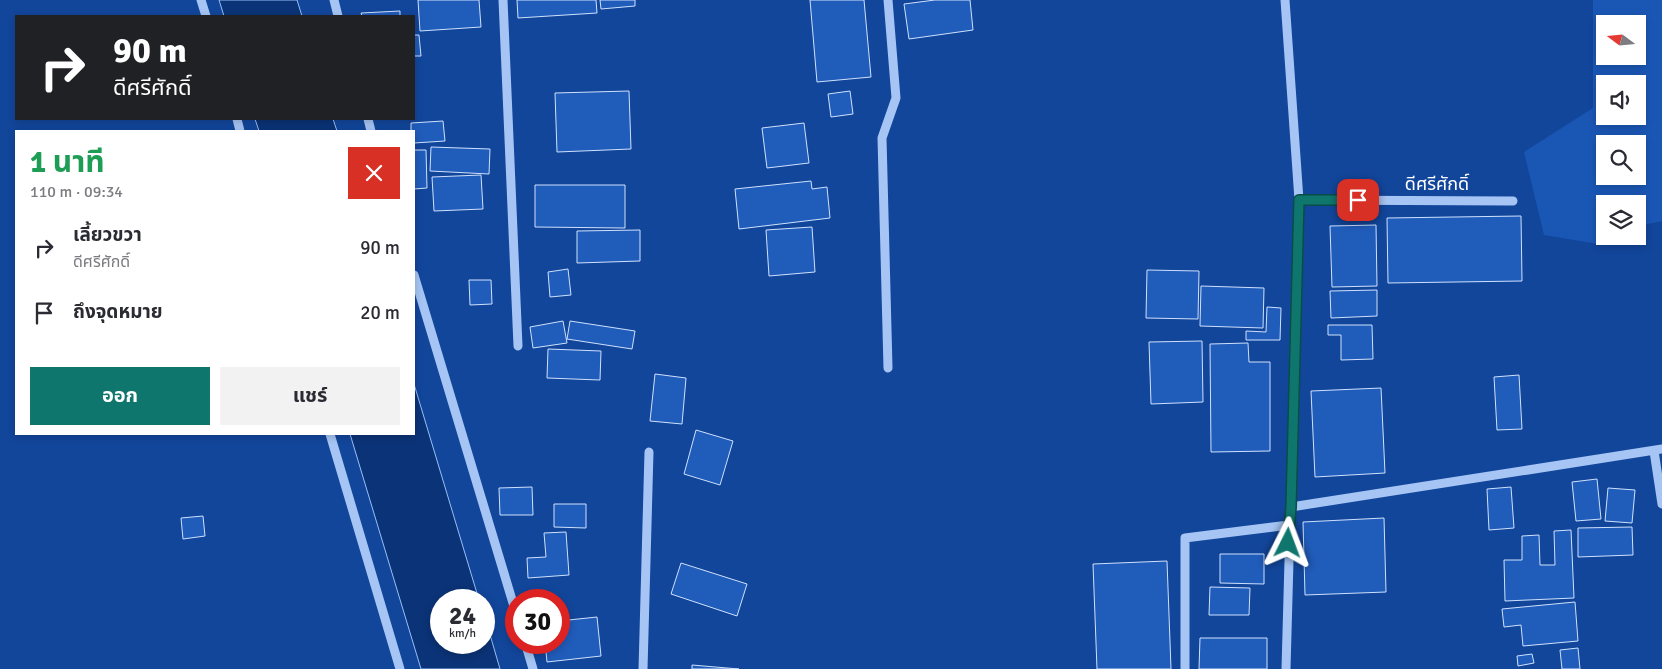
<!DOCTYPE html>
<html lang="th">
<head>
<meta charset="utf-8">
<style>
	:root { --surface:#fff; --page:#f2f2f3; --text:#2b2b33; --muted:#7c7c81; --accent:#0f766e }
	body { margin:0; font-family:Signika,"Noto Sans Thai",sans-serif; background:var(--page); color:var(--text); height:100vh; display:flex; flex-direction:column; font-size:19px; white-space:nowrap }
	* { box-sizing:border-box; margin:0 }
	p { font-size:16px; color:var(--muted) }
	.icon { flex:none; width:28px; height:28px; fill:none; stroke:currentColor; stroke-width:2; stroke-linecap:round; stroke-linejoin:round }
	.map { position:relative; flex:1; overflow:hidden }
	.drawer { position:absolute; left:15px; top:130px; width:400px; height:305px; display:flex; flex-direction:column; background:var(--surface); border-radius:0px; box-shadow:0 2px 8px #0003 }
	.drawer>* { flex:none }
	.banner { position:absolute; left:15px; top:15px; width:400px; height:105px; border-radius:0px; box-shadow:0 2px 8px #0003; background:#202124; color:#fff; overflow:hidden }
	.needle { width:32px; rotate:286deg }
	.tools { position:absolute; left:1596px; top:15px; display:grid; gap:10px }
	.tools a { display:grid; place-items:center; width:50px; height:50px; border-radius:0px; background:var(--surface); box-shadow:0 2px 8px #0003; font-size:25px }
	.speed { position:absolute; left:430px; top:589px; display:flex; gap:10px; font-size:25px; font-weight:700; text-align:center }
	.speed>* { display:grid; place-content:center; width:65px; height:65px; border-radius:50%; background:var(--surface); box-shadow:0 2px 8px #0003; line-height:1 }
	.speed small { font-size:12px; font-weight:400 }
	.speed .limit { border:8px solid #d22; background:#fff; color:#111 }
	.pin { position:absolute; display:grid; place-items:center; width:42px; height:42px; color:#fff; margin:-21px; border-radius:10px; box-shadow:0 2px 8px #0006 }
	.me { position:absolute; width:55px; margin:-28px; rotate:3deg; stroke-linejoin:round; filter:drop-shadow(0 0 4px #0008) }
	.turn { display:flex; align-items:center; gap:18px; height:105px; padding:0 15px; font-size:22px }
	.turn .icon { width:65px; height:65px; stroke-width:2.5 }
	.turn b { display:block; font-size:35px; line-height:42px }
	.round { display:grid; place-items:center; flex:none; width:52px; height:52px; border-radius:0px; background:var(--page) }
	.overview { display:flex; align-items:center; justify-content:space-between; height:85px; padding:0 15px }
	h1 { font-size:30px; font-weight:700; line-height:38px; color:#1e9e55 }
	.cta { display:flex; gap:10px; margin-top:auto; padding:10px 15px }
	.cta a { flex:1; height:58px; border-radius:0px; background:var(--accent); color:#fff; font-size:20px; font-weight:700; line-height:58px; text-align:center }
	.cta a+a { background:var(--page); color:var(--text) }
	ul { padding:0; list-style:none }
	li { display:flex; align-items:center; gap:15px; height:65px; padding:0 15px }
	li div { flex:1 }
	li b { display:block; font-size:19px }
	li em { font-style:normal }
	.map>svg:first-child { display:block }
	.green { fill:#1a57b5; fill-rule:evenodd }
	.water { fill:#0b3377; stroke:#98bff7 }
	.building { fill:#205cba; stroke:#cfe1fd }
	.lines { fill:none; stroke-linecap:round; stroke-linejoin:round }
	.minor { stroke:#a6c5f4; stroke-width:9 }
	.route-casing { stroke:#0a4d48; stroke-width:12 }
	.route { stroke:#0f766e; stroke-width:9 }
	.labels { text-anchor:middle; stroke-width:5; stroke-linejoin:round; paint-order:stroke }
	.street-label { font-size:18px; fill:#fff; stroke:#12469b }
</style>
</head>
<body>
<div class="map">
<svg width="1662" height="669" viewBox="0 0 1662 669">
	<rect width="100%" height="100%" fill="#12469b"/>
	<path class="green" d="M1593,0h69v221l-15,3 -9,4v-24h-33v32h17l-18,9 -60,-10 -20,-83 69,-44zM1605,24h33v32h-33zM1605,84h33v32h-33zM1605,144h33v32h-33z"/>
	<g class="water">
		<polygon points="219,0 297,0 302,16 224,16"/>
		<polygon points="255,119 333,119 337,131 259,131"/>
		<polygon points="414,384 479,600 441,600 441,642 484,642 484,614 500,669 421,669 350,434 414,434"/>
	</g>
	<g class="building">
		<polygon points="418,0 479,0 481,27 420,31"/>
		<polygon points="517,0 596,0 597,13 518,18"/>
		<polygon points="600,0 635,0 635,6 601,9"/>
		<polygon points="810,0 864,0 871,77 817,82"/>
		<polygon points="935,0 970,0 973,30 909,39 904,4"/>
		<polygon points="400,11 400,16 362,16 361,13"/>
		<polygon points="414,35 419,35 421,56 414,56"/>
		<polygon points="629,91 631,149 557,152 555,93"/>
		<polygon points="850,91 853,114 831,117 828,94"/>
		<polygon points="443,121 445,141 414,143 414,131 411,131 411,123"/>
		<polygon points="804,123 809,163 767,168 762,128"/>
		<polygon points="431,147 490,149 489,174 430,171"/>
		<polygon points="414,150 426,150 427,188 414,189"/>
		<polygon points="481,175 483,209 434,211 432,177"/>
		<polygon points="811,181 812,189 827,187 830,218 739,229 735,189"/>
		<polygon points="535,185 625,185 625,228 535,227"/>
		<polygon points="1521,216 1522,281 1388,283 1387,218"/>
		<polygon points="1376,225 1377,286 1332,287 1330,226"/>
		<polygon points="812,227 815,272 769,276 766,230"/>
		<polygon points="640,230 640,261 577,263 577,231"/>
		<polygon points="568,269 571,295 550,297 548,272"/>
		<polygon points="1147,270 1199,271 1198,319 1146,318"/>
		<polygon points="469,280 491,280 492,304 470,305"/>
		<polygon points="1201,286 1264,288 1263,328 1200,326"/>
		<polygon points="1377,290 1377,316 1331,318 1330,291"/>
		<polygon points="1267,307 1281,308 1280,340 1246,340 1246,331 1266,332"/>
		<polygon points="563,321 567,343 533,348 530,327"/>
		<polygon points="570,321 635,331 632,349 567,339"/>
		<polygon points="1328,325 1372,325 1373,359 1341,360 1341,335 1328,335"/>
		<polygon points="1202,341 1203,402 1151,404 1149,342"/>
		<polygon points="1248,343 1249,362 1270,362 1270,451 1211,452 1210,344"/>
		<polygon points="548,349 601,351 600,380 547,378"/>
		<polygon points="655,374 686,378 682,424 650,421"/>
		<polygon points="1519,375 1522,429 1497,430 1494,377"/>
		<polygon points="1381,388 1385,473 1315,477 1311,391"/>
		<polygon points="696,430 733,441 720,485 684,474"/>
		<polygon points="1597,479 1601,519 1576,521 1572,482"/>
		<polygon points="532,487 533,515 500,515 499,488"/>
		<polygon points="1511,487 1514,528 1489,530 1487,489"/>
		<polygon points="1608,488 1635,490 1632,523 1605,521"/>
		<polygon points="554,504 586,504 586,528 554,527"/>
		<polygon points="203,516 205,536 183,539 181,518"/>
		<polygon points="1384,518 1386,592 1305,595 1303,522"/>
		<polygon points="1632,527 1633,555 1578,557 1578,528"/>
		<polygon points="1571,530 1574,598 1505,601 1504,560 1522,560 1522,536 1539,535 1540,565 1555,565 1554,531"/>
		<polygon points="566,532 569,575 528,578 527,558 546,557 544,533"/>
		<polygon points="1220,554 1264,554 1264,584 1220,583"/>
		<polygon points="1167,561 1171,669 1097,669 1093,564"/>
		<polygon points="681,563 747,584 737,616 671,594"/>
		<polygon points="1210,587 1250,588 1249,615 1209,615"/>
		<polygon points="1575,602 1578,641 1523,646 1521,625 1504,627 1502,609"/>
		<polygon points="597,617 601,656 547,662 545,642 559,642 559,621"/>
		<polygon points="1200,638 1267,638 1267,669 1199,669"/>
		<polygon points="1578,648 1580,669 1562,669 1560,650"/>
		<polygon points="1532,654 1534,663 1518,666 1517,656"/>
		<polygon points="692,665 739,669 692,669"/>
	</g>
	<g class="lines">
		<g class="minor">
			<polyline points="201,0 206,16"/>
			<polyline points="334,0 338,16"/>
			<polyline points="503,0 518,346"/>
			<polyline points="888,0 896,98 882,138 888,368"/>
			<polyline points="1285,0 1299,200 1286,669"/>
			<polyline points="237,119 240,131"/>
			<polyline points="368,119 371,131"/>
			<polyline points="1299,200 1513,201"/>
			<polyline points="414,275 516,613"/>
			<polyline points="330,434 400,669"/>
			<polyline points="1654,451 1662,504"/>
			<polyline points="1291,507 1662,449"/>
			<polyline points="525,642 533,669"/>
			<polyline points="643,669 649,452"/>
			<polyline points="1185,669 1185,538 1289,525"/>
		</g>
	</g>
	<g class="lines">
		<g class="route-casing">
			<polyline id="route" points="1288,543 1291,507 1299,200 1358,200"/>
		</g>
		<use href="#route" class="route"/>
	</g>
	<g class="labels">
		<g class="street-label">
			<text x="1437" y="190">ดีศรีศักดิ์</text>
		</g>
	</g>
</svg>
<div class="tools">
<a><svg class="needle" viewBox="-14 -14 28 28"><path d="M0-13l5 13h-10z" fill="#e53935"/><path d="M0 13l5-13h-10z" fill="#7c7c81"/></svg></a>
<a><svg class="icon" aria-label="sound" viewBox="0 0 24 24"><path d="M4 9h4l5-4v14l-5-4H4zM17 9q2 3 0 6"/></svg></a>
<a><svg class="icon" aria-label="search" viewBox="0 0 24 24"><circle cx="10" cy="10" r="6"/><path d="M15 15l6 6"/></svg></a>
<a><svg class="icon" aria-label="layers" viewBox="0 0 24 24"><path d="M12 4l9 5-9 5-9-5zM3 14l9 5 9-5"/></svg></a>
</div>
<div class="speed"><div>24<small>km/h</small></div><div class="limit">30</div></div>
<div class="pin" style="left:1358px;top:200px;background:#d93025"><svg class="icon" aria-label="arrive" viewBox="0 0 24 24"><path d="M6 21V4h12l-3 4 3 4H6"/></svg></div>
<svg class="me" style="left:1288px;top:543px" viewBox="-20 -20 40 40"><path d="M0-17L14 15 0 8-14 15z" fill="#0f766e" stroke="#fff" stroke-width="4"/></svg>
<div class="banner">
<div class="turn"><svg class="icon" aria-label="right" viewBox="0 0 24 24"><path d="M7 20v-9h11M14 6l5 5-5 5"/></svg><div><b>90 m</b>ดีศรีศักดิ์</div></div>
</div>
<section class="drawer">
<div class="overview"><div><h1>1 นาที</h1><p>110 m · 09:34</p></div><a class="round" style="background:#d93025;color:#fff"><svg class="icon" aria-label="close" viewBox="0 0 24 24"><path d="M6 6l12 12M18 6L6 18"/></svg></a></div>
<ul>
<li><svg class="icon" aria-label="right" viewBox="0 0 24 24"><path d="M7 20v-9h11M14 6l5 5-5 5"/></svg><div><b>เลี้ยวขวา</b><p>ดีศรีศักดิ์</p></div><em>90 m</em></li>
<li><svg class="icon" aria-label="arrive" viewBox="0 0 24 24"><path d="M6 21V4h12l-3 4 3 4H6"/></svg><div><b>ถึงจุดหมาย</b></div><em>20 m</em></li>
</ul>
<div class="cta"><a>ออก</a><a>แชร์</a></div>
</section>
</div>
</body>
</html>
